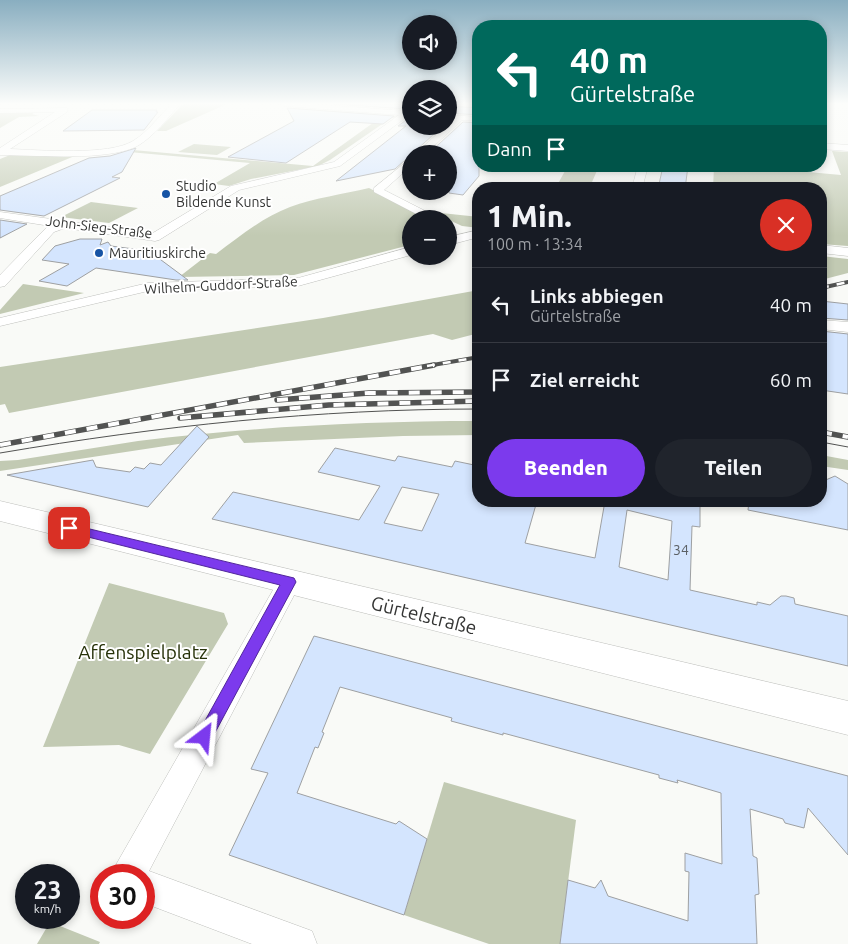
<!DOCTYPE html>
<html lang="de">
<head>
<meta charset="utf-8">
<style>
	:root { --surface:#171b24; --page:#20242c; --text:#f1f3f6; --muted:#9ea1a6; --line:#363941; --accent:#7c3aed }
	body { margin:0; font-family:Ubuntu,sans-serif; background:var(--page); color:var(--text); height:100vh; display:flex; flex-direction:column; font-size:19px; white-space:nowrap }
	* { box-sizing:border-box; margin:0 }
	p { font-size:16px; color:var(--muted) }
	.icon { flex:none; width:28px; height:28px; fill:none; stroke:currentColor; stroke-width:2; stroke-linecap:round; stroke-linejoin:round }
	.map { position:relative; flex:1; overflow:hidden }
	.drawer { position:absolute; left:472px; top:182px; width:355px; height:325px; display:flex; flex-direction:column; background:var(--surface); border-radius:20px; box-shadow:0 2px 8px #0003 }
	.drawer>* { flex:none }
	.guide { position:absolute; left:472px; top:20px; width:355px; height:152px; border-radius:20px; box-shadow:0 2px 8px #0003; background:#00695c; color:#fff; overflow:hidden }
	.controls { position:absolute; left:402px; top:15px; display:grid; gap:10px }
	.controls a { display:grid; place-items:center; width:55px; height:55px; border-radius:50%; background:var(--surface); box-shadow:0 2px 8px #0003; font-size:25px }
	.speed { position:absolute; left:15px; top:864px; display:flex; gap:10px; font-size:25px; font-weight:700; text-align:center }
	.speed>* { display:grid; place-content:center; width:65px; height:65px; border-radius:50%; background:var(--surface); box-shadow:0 2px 8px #0003; line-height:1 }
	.speed small { font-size:12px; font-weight:400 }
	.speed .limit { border:8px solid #d22; background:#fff; color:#111 }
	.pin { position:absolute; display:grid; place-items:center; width:42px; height:42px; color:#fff; margin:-21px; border-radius:10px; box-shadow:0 2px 8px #0006 }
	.me { position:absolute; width:55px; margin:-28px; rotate:29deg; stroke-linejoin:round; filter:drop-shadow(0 0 4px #0008) }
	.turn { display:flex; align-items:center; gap:18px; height:105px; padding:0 15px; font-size:22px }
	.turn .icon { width:65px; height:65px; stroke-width:2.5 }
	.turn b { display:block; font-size:35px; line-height:42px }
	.then { display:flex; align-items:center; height:48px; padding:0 15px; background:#0003; gap:10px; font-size:19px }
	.round { display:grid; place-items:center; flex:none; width:52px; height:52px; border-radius:26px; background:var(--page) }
	.head { display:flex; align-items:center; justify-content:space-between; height:85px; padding:0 15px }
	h1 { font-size:30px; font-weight:800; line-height:38px }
	.primary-button { display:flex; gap:10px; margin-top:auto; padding:10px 15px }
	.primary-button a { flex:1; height:58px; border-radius:30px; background:var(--accent); color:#fff; font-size:20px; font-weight:800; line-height:58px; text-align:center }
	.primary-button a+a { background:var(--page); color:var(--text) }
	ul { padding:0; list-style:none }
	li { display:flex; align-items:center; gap:15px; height:75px; padding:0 15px; border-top:1px solid var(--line) }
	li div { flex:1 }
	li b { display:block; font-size:19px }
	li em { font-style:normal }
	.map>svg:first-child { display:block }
	.green { fill:#c2cab3 }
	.building { fill:#d4e5fe; stroke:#9ea0a2; fill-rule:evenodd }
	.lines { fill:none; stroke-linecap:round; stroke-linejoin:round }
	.street-casing { stroke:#bfc0bd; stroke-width:1 }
	.secondary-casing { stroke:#bfc0bd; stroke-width:1 }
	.street { fill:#fff; fill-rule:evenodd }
	.secondary { fill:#fff; fill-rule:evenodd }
	.tram { stroke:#525352; stroke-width:1 }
	.rail-far1-casing { stroke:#525352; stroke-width:4 }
	.rail-casing { stroke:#525352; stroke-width:5.5 }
	.rail-far1 { stroke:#fff; stroke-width:2.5; stroke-dasharray:8; stroke-linecap:butt }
	.rail { stroke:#fff; stroke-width:4; stroke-dasharray:11; stroke-linecap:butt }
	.route { fill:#7c3aed; stroke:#51269a }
	.poi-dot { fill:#1754a5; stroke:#fff; stroke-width:2 }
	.labels { text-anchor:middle; stroke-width:4; stroke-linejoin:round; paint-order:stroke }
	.far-poi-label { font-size:14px; fill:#343534; stroke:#fff; text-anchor:start }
	.far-street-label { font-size:14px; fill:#343534; stroke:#fff }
	.number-label { font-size:14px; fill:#5c6166 }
	.near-street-label { font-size:19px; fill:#343534; stroke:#fff }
	.near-park-label { font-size:19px; fill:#263108; stroke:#fff }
</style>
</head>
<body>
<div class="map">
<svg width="848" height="944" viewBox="0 0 848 944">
	<rect width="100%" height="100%" fill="#f9faf7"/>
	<g class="green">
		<polygon points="183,104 227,104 166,131 157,131"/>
		<polygon points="0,112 35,112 32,114 39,116 19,117 0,128"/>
		<polygon points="384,115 399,117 391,118 330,160 318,166 251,179 229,186 214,184 250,163 129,152 133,150 313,166"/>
		<polygon points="194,144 231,147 217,155 178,152"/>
		<polygon points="832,151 848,152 848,246 821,244 821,189 713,189 714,166 743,166 841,175"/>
		<polygon points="10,155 77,155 0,187 0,159"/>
		<polygon points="561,166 599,166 589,189 555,189 565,171 559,170"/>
		<path d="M369,188l61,31h-19v27h-5l-112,29 -115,2 31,-24 6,1c23,-17 47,-37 74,-47 25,-9 53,-13 79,-19z"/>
		<polygon points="91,202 138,208 109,223 61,217"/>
		<polygon points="432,212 479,217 479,228 462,226"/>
		<polygon points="821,256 848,259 848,273 821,280"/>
		<polygon points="23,284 84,293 0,314 0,310"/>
		<polygon points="479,290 479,333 452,340 433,334 9,413 5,404 0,405 0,367 323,318"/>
		<path d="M479,421v14l-76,1 -159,7 -6,-8 -238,36v-10l18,-1c40,-6 80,-13 120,-19 113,-14 227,-20 341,-20z"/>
		<polygon points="821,455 848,460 848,470 821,466"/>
		<polygon points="109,583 224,613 228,624 150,754 119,745 43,747"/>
		<polygon points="444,782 576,820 560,944 489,944 404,915"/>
		<polygon points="50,922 100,942 99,944 37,944"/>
	</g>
	<g class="building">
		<polygon points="335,104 411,104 411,110 407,109"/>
		<polygon points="449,106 479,108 479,115 449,113"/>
		<polygon points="287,108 394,116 383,124 350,122 286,163 228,157 294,121"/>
		<polygon points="92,110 157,110 156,112 158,112 144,130 63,131"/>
		<polygon points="409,118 411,118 411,126 443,126 395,169 336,181 406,126 398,126"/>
		<polygon points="463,122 479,123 479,176 463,195 449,193 449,154 428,154"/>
		<polygon points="136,148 122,172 112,177 120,178 44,216 0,210 0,196 89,158 110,156"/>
		<polygon points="663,166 688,166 685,189 658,189"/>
		<polygon points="0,220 27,224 0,238"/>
		<polygon points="80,239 102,239 100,245 108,242 111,246 149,251 188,280 176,280 96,268 67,286 39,281 69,264 42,260 55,246"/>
		<polygon points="821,301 848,304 848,320 821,318"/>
		<polygon points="821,331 848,334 848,394 821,390"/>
		<polygon points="197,426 209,437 148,507 7,475 93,460 96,467 130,472 135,467 144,469 150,463 161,465"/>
		<path d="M335,448l60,13 3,-5 54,11 3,-6 24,5v35h58l-12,42 70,15 10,-57h95v26l-8,-1 -2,64 67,15v-3l13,3 11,-9h5l8,2 1,6 53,12v50l-636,-147 21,-27 126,28 21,-34 -62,-14zM402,487l37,7 -17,37 -38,-8zM627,510l45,11 -4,59 -49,-13z"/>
		<polygon points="835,476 848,484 848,530 748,510 749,501 821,501 821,482"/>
		<polygon points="314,636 848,776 848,855 808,808 804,828 785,823 783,819 750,809 753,856 757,858 759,894 755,895 757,944 560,944 568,880 595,888 601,880 608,896 688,921 689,872 685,871 685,853 722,864 721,793 677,780 678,783 659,778 659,775 503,733 503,735 451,721 452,718 340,687 322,732 324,733 318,748 315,747 297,793 396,824 399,821 427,839 404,915 229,855 268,773 251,769"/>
	</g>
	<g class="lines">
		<g class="street-casing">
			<g id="street">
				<path d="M172,104h8c-12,14 -26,32 -41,41 -29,17 -105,10 -139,10v-7l55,-36 -55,1v-4l67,-1v4l-57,37c30,1 98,7 123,-8 15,-9 26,-25 39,-37z"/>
				<polygon points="280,104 311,104 407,111 411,112 411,116 408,116 340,166 239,190 159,240 155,241 65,228 54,232 5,286 0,287 0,275 46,228 50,226 0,218 0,212 153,233 231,186 334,162 399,115 284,106"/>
				<polygon points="449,115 479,117 479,121 462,120 425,154 415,154 446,126 449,126 449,124 453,120 449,119"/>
				<polygon points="821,143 848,145 848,151 821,149"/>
				<polygon points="411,158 411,166 384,190 441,219 426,219 374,192 374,188"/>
				<polygon points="638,166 648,166 643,185 639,189 627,189 633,184"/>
				<polygon points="479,230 479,237 449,245 449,237"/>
				<polygon points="821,245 848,248 848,256 821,253"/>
				<polygon points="411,247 411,255 298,286 148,291 0,326 0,318 148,283 298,278"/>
				<polygon points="821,320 848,322 848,332 821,329"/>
				<polygon points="289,573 297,576 301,582 149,871 312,931 317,944 252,944 144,903 144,875 112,875 117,863 281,576"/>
			</g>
		</g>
		<g class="secondary-casing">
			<polygon id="secondary" points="0,501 848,701 848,735 0,521"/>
		</g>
		<use href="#street" class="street"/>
		<use href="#secondary" class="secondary"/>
		<g class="tram">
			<polyline points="821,442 848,447"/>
			<path d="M0,453c159,-27 318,-44 479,-44"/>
		</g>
		<g class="rail-far1-casing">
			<g id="rail-far1">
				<polyline points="821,288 848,282"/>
				<polyline points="427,366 479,357"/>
			</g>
		</g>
		<g class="rail-casing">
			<g id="rail">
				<polyline points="277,400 369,393 479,392"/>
				<polyline points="180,418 329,405 479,401"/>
				<polyline points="821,432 848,437"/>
				<polyline points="0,445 434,365"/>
			</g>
		</g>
		<use href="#rail-far1" class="rail-far1"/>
		<use href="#rail" class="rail"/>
	</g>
	<linearGradient id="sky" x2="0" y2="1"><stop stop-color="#89aec0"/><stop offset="0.44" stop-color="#fcfdfb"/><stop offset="1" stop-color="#fcfdfb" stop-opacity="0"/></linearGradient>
	<rect width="848" height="236" fill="url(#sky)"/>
	<polygon class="route" points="69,524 294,578 296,582 210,742 204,745 198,742 196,737 280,585 64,531 63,528"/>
	<g class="poi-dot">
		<circle cx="166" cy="194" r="5"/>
		<circle cx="99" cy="253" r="5"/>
	</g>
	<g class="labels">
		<g class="far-poi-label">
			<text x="176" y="191">Studio<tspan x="176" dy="16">Bildende Kunst</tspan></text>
			<text x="109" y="258">Mauritiuskirche</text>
		</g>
		<g class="far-street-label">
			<text transform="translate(99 227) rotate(7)" y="5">John-Sieg-Straße</text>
			<text transform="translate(221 285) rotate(-3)" y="5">Wilhelm-Guddorf-Straße</text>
		</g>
		<g class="number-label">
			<text x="681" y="555">34</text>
		</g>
		<g class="near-street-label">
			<text transform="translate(424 615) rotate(14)" y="7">Gürtelstraße</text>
		</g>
		<g class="near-park-label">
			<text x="143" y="659">Affenspielplatz</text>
		</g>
	</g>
</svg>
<div class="controls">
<a><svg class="icon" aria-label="sound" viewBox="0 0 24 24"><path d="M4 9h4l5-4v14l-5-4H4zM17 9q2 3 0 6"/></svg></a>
<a><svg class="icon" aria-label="layers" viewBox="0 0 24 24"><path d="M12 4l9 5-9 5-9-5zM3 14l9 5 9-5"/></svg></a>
<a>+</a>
<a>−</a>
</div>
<div class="speed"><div>23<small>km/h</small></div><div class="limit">30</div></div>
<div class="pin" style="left:69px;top:528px;background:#d93025"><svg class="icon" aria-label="arrive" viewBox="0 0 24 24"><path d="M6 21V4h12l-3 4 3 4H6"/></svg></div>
<svg class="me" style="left:204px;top:737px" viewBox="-20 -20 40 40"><path d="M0-17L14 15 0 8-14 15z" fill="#7c3aed" stroke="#fff" stroke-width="4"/></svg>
<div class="guide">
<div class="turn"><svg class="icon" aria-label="left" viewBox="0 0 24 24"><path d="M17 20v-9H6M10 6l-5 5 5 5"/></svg><div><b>40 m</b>Gürtelstraße</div></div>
<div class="then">Dann<svg class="icon" aria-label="arrive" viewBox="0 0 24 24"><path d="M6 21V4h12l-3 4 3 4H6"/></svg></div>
</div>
<section class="drawer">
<div class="head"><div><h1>1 Min.</h1><p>100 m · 13:34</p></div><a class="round" style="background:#d93025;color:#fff"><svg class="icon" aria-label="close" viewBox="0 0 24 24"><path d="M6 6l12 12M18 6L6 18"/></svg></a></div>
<ul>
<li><svg class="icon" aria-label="left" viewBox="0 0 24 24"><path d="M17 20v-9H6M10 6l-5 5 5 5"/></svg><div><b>Links abbiegen</b><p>Gürtelstraße</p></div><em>40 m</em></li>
<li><svg class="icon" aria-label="arrive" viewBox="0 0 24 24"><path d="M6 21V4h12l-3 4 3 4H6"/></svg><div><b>Ziel erreicht</b></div><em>60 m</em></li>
</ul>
<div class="primary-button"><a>Beenden</a><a>Teilen</a></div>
</section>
</div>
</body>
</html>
